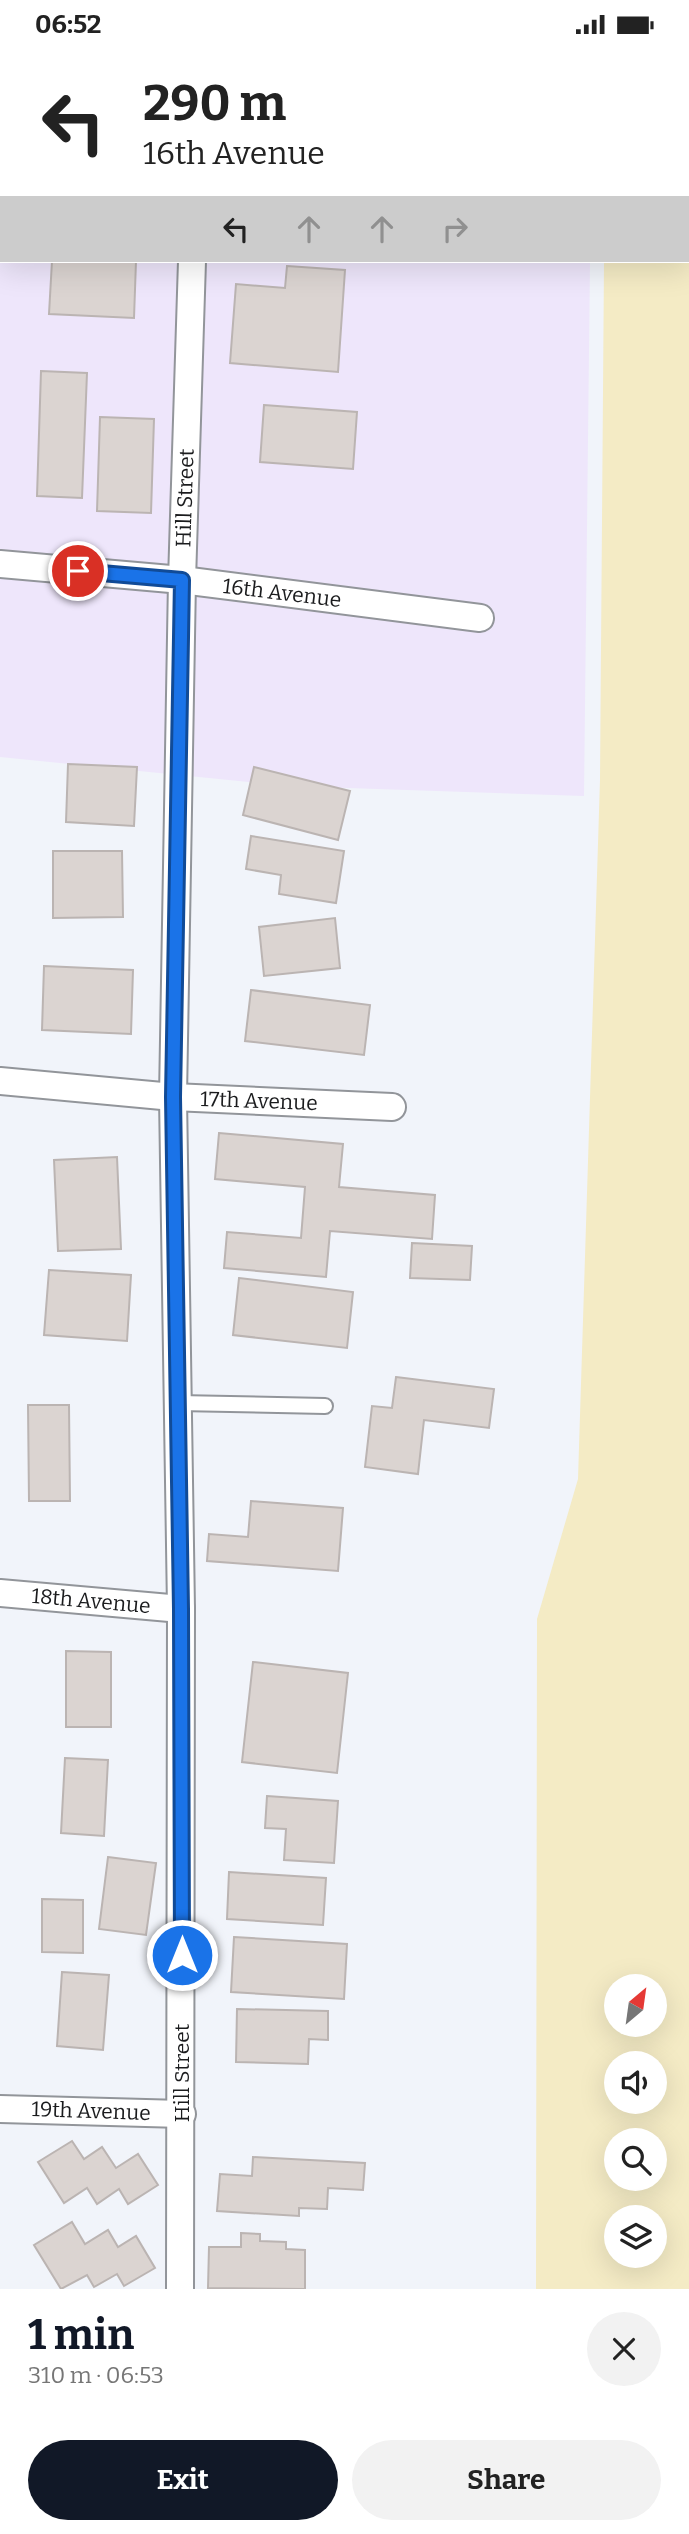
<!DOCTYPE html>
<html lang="en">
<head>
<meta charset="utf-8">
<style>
	:root { --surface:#fff; --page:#f2f2f2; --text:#222; --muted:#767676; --accent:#111827 }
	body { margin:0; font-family:Bitter,serif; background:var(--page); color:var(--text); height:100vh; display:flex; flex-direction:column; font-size:26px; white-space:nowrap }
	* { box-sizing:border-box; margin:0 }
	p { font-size:23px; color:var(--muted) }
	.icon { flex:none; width:38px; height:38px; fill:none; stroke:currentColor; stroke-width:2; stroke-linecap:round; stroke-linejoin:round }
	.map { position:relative; height:2240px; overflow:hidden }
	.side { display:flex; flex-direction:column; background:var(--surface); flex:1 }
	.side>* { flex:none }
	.top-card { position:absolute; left:0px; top:0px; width:690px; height:214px; box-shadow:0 7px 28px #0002; background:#fff; color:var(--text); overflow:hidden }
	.needle { width:46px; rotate:29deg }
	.controls { position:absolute; left:604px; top:1925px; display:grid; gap:14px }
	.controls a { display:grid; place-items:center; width:63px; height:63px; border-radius:50%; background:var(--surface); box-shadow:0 7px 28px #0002; font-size:35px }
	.pin { position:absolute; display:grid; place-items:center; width:60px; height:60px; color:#fff; margin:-30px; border:4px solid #fff; border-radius:50%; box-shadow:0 2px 7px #0007 }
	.me { position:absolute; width:77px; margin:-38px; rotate:0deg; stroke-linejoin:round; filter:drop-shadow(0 0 5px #0008) }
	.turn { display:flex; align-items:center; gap:24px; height:147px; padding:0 28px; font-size:32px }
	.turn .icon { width:91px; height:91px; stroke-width:2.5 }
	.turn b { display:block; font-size:49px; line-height:60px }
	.lanes { display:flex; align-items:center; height:66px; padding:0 28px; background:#0003; justify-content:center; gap:35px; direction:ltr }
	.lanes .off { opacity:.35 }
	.round { display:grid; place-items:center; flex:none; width:74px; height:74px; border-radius:37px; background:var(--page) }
	.headline { display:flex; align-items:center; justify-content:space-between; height:119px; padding:0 28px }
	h1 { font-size:42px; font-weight:700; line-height:52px; color:var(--accent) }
	.cta { display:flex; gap:14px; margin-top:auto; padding:14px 28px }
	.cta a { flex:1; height:80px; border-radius:42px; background:var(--accent); color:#fff; font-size:28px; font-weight:700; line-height:80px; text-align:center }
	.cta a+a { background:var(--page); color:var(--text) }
	.status { display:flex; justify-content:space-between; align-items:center; height:49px; padding:0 35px; background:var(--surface); direction:ltr }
	.status svg { height:19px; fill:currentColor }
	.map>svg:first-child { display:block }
	.commercial { fill:#eee6fb }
	.sand { fill:#f4ebc5; fill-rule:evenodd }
	.building { fill:#dbd4d1; stroke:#bbb4b2; stroke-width:2 }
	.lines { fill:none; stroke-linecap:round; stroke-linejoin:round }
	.lane-casing { stroke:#92959a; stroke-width:18 }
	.street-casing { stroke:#92959a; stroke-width:30 }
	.lane { stroke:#fff; stroke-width:14 }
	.street { stroke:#fff; stroke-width:26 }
	.route-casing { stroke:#114b97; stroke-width:18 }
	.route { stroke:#1a73e8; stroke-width:12 }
	.labels { text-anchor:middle; stroke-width:5; stroke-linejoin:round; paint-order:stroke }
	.street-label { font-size:21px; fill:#1a1b1d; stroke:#fff }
</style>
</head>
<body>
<div class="status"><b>06:52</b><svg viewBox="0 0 49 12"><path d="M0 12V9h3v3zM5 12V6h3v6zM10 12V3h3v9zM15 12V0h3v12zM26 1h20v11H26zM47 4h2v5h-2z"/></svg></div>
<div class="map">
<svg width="689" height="2240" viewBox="0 0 689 2240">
	<rect width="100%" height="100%" fill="#f1f4fa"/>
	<polygon class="commercial" points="0,57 2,212 590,213 584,747 289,737 0,708"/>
	<path class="sand" d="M606,0h83v2240h-153l1,-670 41,-140 22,-699 4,-519h84v-210zM616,1937h38v39h-38zM616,2014h38v39h-38zM616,2091h38v39h-38zM616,2168h38v39h-38z"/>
	<g class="building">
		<polygon points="52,212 136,212 134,269 49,265"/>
		<polygon points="287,217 345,221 338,323 230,314 236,235 285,239"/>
		<polygon points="41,322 87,324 82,449 37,447"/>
		<polygon points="264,356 357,363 353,420 260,413"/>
		<polygon points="100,368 154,370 151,464 97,462"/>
		<polygon points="68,715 137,718 134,777 66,773"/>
		<polygon points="254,718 350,742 338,791 243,766"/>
		<polygon points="251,787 344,802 336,854 279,845 281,826 246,820"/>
		<polygon points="53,802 122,802 123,868 53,869"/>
		<polygon points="335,869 340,919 264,927 259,878"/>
		<polygon points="44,917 133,921 131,985 42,981"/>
		<polygon points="251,941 370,956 364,1006 245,992"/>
		<polygon points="219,1084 343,1095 339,1138 435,1146 432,1190 330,1182 326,1228 224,1219 227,1183 301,1189 305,1138 215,1130"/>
		<polygon points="117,1108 121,1200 58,1202 54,1111"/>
		<polygon points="412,1194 472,1197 470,1231 410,1229"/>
		<polygon points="49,1221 131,1226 127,1292 44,1286"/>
		<polygon points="239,1229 353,1243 347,1299 233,1286"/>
		<polygon points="396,1328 494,1340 489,1379 424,1371 418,1425 365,1418 372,1357 392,1359"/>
		<polygon points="28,1356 69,1356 70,1452 29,1452"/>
		<polygon points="251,1452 343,1459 338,1522 207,1512 209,1485 248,1488"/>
		<polygon points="66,1602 111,1603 111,1678 66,1678"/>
		<polygon points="253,1613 348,1624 337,1724 242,1713"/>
		<polygon points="65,1709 108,1711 104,1787 61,1784"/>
		<polygon points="267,1747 338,1752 334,1814 284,1811 286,1780 265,1779"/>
		<polygon points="108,1808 156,1814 146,1886 99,1880"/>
		<polygon points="229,1823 326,1829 323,1876 227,1870"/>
		<polygon points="42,1850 83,1851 83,1904 42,1903"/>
		<polygon points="234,1888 347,1895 344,1950 231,1943"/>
		<polygon points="62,1923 109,1926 103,2001 57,1997"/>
		<polygon points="237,1960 328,1962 328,1991 309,1990 308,2015 236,2013"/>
		<polygon points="72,2092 84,2110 102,2098 116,2119 138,2105 158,2136 128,2155 119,2140 97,2155 87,2139 64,2154 38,2113"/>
		<polygon points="253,2108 365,2114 363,2141 328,2139 327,2160 299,2159 299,2167 217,2162 220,2125 252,2127"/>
		<polygon points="72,2173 85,2195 108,2181 118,2198 136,2187 155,2219 124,2237 117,2225 94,2238 87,2226 61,2240 34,2196"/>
		<polygon points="241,2184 260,2185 260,2192 286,2193 286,2200 305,2201 305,2240 208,2239 209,2198 241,2198"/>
	</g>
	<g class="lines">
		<g class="lane-casing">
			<polyline id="lane" points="178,1354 325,1357"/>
		</g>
		<g class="street-casing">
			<g id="street">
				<polyline points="0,16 2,16"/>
				<polyline points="0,515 182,531 480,569"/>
				<polyline points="0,1032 173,1048 392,1058"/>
				<polyline points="0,1544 181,1560"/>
				<polyline points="0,2060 182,2065"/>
				<polyline points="180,2240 181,1560 173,1048 182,531 192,212"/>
			</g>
		</g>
		<use href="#lane" class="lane"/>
		<use href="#street" class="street"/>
	</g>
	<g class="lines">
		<g class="route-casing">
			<polyline id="route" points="78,522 182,531 173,1048 181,1560 182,1906"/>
		</g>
		<use href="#route" class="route"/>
	</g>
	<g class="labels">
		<g class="street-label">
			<text transform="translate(185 449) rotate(-88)" y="7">Hill Street</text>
			<text transform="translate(282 544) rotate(7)" y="7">16th Avenue</text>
			<text transform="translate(259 1052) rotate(2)" y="7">17th Avenue</text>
			<text transform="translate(91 1552) rotate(5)" y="7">18th Avenue</text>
			<text transform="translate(182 2024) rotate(-90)" y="7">Hill Street</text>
			<text transform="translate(91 2062) rotate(2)" y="7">19th Avenue</text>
		</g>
	</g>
</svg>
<div class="controls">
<a><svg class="needle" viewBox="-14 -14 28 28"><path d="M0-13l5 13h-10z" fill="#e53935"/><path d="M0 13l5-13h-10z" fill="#767676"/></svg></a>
<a><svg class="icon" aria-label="sound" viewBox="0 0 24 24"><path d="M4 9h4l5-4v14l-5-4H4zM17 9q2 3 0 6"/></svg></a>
<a><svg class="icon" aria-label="search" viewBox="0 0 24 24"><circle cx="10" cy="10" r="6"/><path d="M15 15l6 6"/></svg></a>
<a><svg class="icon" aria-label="layers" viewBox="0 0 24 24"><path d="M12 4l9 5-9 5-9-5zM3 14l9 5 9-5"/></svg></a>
</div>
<div class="pin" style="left:78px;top:522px;background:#d93025"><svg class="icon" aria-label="arrive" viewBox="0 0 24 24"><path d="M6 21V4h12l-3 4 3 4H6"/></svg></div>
<svg class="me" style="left:182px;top:1906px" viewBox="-20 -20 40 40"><circle r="17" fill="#1a73e8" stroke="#fff" stroke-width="3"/><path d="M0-11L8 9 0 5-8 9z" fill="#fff"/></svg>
<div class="top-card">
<div class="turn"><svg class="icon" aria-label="left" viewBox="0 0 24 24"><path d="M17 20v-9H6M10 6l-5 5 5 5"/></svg><div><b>290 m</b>16th Avenue</div></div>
<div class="lanes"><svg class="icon" aria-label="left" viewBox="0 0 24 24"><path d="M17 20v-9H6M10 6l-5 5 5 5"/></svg><svg class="icon off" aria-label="ahead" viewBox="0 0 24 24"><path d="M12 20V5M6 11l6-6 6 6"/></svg><svg class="icon off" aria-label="ahead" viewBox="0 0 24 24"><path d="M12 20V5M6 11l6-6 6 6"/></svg><svg class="icon off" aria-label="right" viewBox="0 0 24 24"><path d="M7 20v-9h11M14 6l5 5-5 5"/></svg></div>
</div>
</div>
<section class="side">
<div class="headline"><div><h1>1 min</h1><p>310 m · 06:53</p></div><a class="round"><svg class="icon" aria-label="close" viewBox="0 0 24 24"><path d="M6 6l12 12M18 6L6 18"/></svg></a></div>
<div class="cta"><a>Exit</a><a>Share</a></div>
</section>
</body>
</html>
